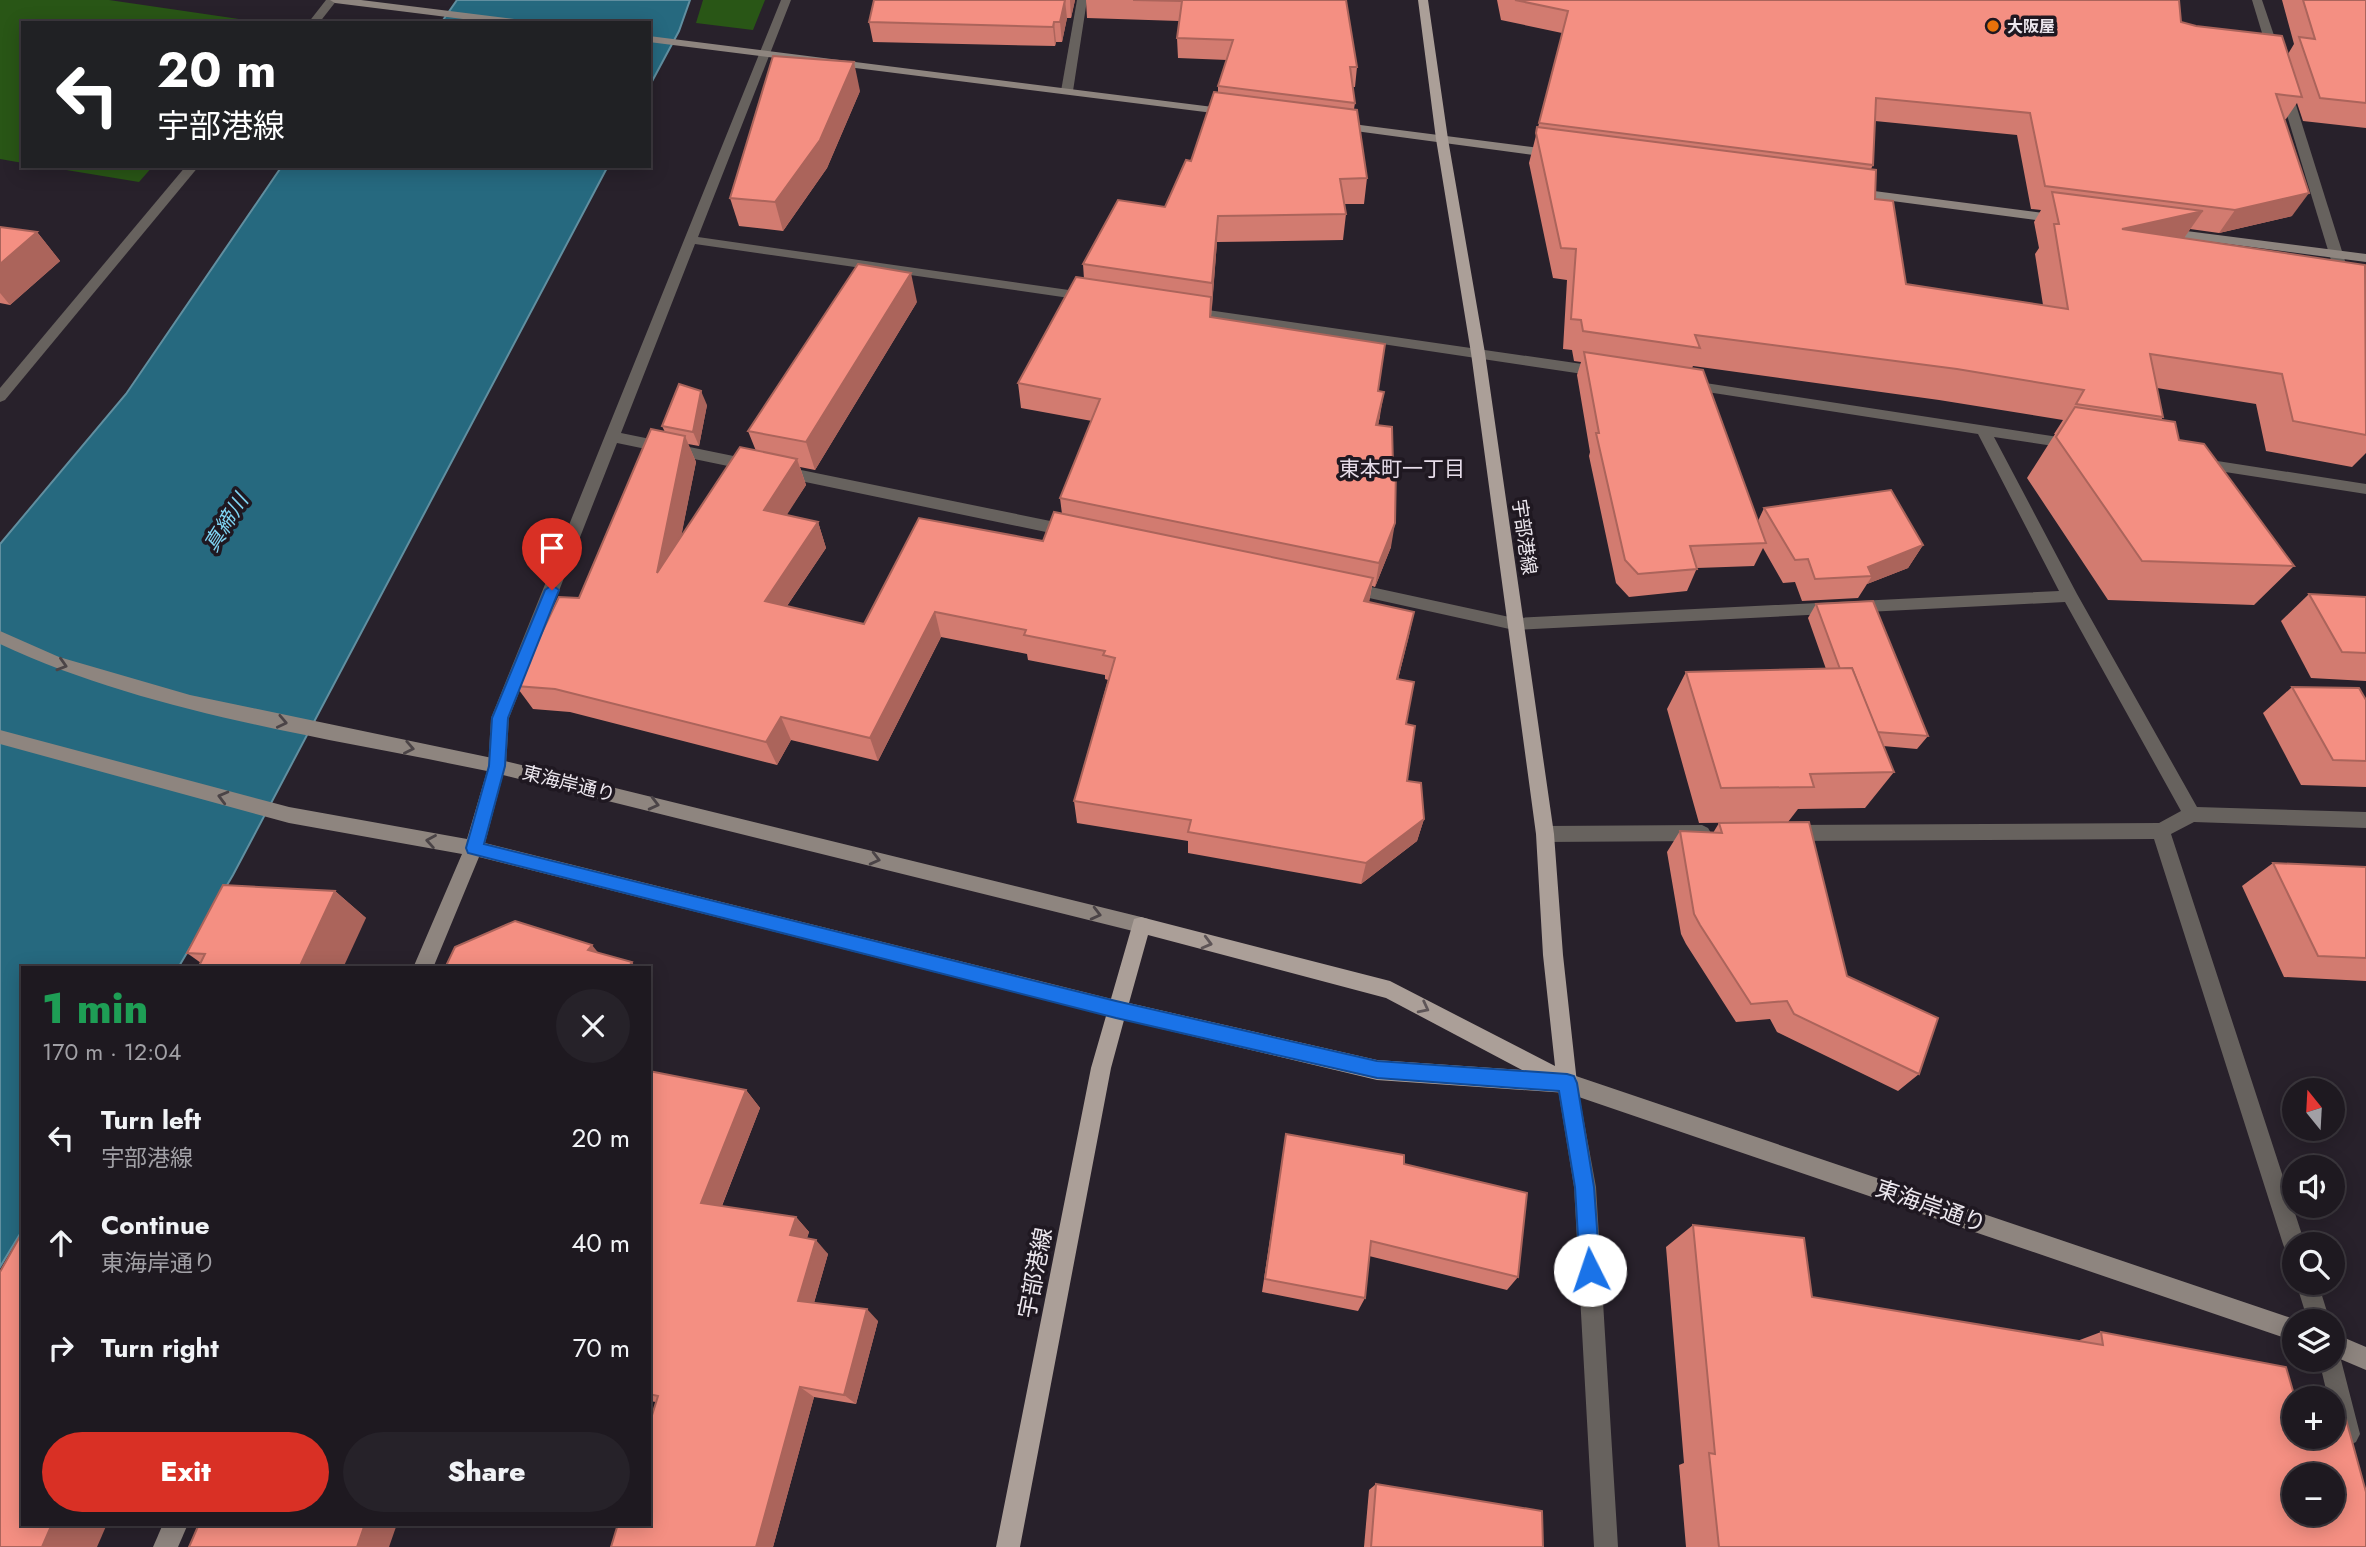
<!DOCTYPE html>
<html lang="en">
<head>
<meta charset="utf-8">
<style>
	:root { --surface:#1e1920; --page:#262229; --text:#f1f3f6; --muted:#a1a0a5; --line:#3c383e; --accent:#d93025 }
	body { margin:0; font-family:Jost,"Noto Sans JP",sans-serif; background:var(--page); color:var(--text); height:100vh; display:flex; flex-direction:column; font-size:26px; white-space:nowrap }
	* { box-sizing:border-box; margin:0 }
	p { font-size:23px; color:var(--muted) }
	.icon { flex:none; width:38px; height:38px; fill:none; stroke:currentColor; stroke-width:2; stroke-linecap:round; stroke-linejoin:round }
	.map { position:relative; flex:1; overflow:hidden }
	.panel { position:absolute; left:21px; top:966px; width:630px; height:560px; display:flex; flex-direction:column; background:var(--surface); border-radius:0px; box-shadow:0 4px 18px #0003,0 0 0 2px var(--line) }
	.panel>* { flex:none }
	.guide { position:absolute; left:21px; top:21px; width:630px; height:147px; border-radius:0px; box-shadow:0 4px 18px #0003,0 0 0 2px var(--line); background:#202124; color:#fff; overflow:hidden }
	.needle { width:46px; rotate:342deg }
	.fabs { position:absolute; left:2282px; top:1078px; display:grid; gap:14px }
	.fabs a { display:grid; place-items:center; width:63px; height:63px; border-radius:50%; background:var(--surface); box-shadow:0 4px 18px #0003,0 0 0 2px var(--line); font-size:35px }
	.pin { position:absolute; display:grid; place-items:center; width:60px; height:60px; color:#fff; margin:-72px -30px; border-radius:50% 50% 50% 0; rotate:-45deg; box-shadow:0 0 7px #0007 }
	.pin .icon { rotate:45deg }
	.me { position:absolute; width:77px; margin:-38px; rotate:356deg; stroke-linejoin:round; filter:drop-shadow(0 0 5px #0008) }
	.turn { display:flex; align-items:center; gap:24px; height:147px; padding:0 21px; font-size:32px }
	.turn .icon { width:91px; height:91px; stroke-width:2.5 }
	.turn b { display:block; font-size:49px; line-height:60px }
	.round { display:grid; place-items:center; flex:none; width:74px; height:74px; border-radius:37px; background:var(--page) }
	.head { display:flex; align-items:center; justify-content:space-between; height:119px; padding:0 21px }
	h1 { font-size:42px; font-weight:800; line-height:52px; color:#1e9e55 }
	.button { display:flex; gap:14px; margin-top:auto; padding:14px 21px }
	.button a { flex:1; height:80px; border-radius:42px; background:var(--accent); color:#fff; font-size:28px; font-weight:800; line-height:80px; text-align:center }
	.button a+a { background:var(--page); color:var(--text) }
	ul { padding:0; list-style:none }
	li { display:flex; align-items:center; gap:21px; height:105px; padding:0 21px }
	li div { flex:1 }
	li b { display:block; font-size:26px }
	li em { font-style:normal }
	.map>svg:first-child { display:block }
	.green { fill:#295616 }
	.water { fill:#26697f; stroke:#618fa0; stroke-width:2 }
	.lines { fill:none; stroke-linecap:round; stroke-linejoin:round }
	.street { fill:#67625e; fill-rule:evenodd }
	.secondary { fill:#8e857f; fill-rule:evenodd }
	.primary { fill:#ab9f98; fill-rule:evenodd }
	.wall { fill:#d27b70; fill-rule:evenodd }
	.shaded-wall { fill:#ab645b }
	.building { fill:#f48f82; stroke:#ab645b; stroke-width:2; fill-rule:evenodd }
	.oneway { stroke:#4b4447 }
	.oneway2 { stroke:#5e5557 }
	.route { fill:#1a73e8; stroke:#114b97; stroke-width:2 }
	.food-dot { fill:#e8710a; stroke:#1f1821; stroke-width:2.5 }
	.labels { text-anchor:middle; stroke-width:7; stroke-linejoin:round; paint-order:stroke }
	.far-poi-label { font-size:16px; font-weight:bold; fill:#ece7ee; stroke:#1f1821; text-anchor:start }
	.street-label { font-size:19px; fill:#ece7ee; stroke:#1f1821 }
	.neighbourhood-label { font-size:21px; fill:#e7ddea; stroke:#1f1821 }
	.water-label { font-size:21px; font-style:italic; fill:#7fd3f2; stroke:#1f1821 }
	.near-street-label { font-size:23px; fill:#ece7ee; stroke:#1f1821 }
</style>
</head>
<body>
<div class="map">
<svg width="2366" height="1547" viewBox="0 0 2366 1547">
	<rect width="100%" height="100%" fill="#28212b"/>
	<g class="green">
		<polygon points="0,0 109,0 267,23 23,23 23,163 0,159"/>
		<polygon points="703,0 765,0 753,30 696,23"/>
		<polygon points="42,166 153,166 139,182"/>
	</g>
	<g class="water">
		<polygon points="457,0 690,0 679,31 649,87 649,23 441,23"/>
		<polygon points="282,166 608,166 233,875 178,968 23,968 23,1229 0,1267 0,544 126,394"/>
	</g>
	<g class="lines">
		<g class="street">
			<polygon points="326,0 337,0 319,23 308,23"/>
			<polygon points="781,0 791,0 698,237 1090,293 1097,297 1090,301 695,244 621,433 1070,525 1078,531 1070,537 617,443 509,718 506,766 503,771 497,773 491,771 488,766 491,718"/>
			<polygon points="1077,0 1087,0 1073,91 1067,94 1061,91"/>
			<polygon points="2252,0 2262,0 2281,56 2279,58 2269,56"/>
			<polygon points="2285,86 2291,89 2352,283 2350,286 2345,287 2338,283 2279,89"/>
			<polygon points="186,166 199,166 5,400 0,402 0,388"/>
			<polygon points="1187,307 1603,367 1610,372 1603,377 1182,314 1180,311"/>
			<polygon points="1686,380 2078,440 2080,444 2078,448 2073,449 1994,437 2077,594 2197,807 2366,812 2366,828 2194,822 2171,834 2305,1244 2294,1244 2294,1255 2286,1252 2283,1244 2154,839 1790,841 1784,838 1781,833 1784,828 1790,825 2159,823 2181,811 2065,602 1514,630 1342,592 1340,588 1342,584 1348,582 1514,618 2059,591 1978,434 1681,388 1681,382"/>
			<polygon points="2198,458 2366,484 2366,494 2193,467 2191,463 2193,459"/>
			<polygon points="1702,825 1708,828 1711,833 1708,838 1702,841 1545,842 1539,839 1536,834 1539,829 1545,826"/>
			<polygon points="1567,1073 1574,1076 1577,1083 1596,1187 1618,1547 1594,1547 1574,1187 1557,1083 1560,1076"/>
			<polygon points="2296,1283 2318,1283 2330,1321 2308,1321"/>
			<polygon points="2333,1350 2338,1352 2341,1360 2360,1434 2356,1442 2348,1446 2340,1442 2333,1419 2333,1398 2328,1398 2319,1360 2333,1360"/>
		</g>
		<g class="secondary">
			<polygon points="330,0 361,0 523,20 528,23 495,23 335,3"/>
			<polygon points="649,36 1229,109 1235,112 1229,115 649,42"/>
			<polygon points="1337,122 1556,150 1562,154 1556,158 1333,128 1333,124"/>
			<polygon points="1851,188 2059,215 2065,219 2059,223 1847,195 1847,189"/>
			<polygon points="2163,228 2366,254 2366,262 2159,235 2159,229"/>
			<path d="M0,631l59,26 131,38 307,64 644,158 7,2 2,6 -2,6 -7,2 -638,-158 -18,68 631,157 7,3 3,6 -3,6 -7,3 -637,-161 -46,111h-20l49,-114 -173,-31 -289,-79v-14l289,77 178,32 20,-68c-159,-33 -340,-58 -487,-127z"/>
			<polygon points="1567,1073 2294,1319 2300,1321 2294,1321 2294,1341 1567,1093 1560,1090 1557,1083 1560,1076"/>
			<polygon points="2333,1333 2366,1347 2366,1370 2333,1356"/>
			<polygon points="163,1524 188,1524 178,1547 153,1547"/>
		</g>
		<path class="primary" d="M1418,0h10l20,139 37,214 69,481 9,121 14,128 -3,7 -7,3 -190,-13 -253,-60 -13,48 -91,479h-24l95,-479 43,-149 7,-2 249,64 165,85 -12,-111 -7,-121 -65,-481 -35,-214zM1148,935l238,63 136,72 -145,-10 -248,-57z"/>
	</g>
	<g class="wall">
		<polygon points="874,0 1075,0 1071,18 1067,18 1062,42 1056,42 1055,46 873,42 869,22"/>
		<polygon points="1086,0 1346,0 1357,67 1355,87 1353,87 1355,103 1354,109 1367,178 1364,204 1344,204 1346,214 1343,240 1217,242 1211,317 1378,391 1380,416 1378,425 1391,547 1375,587 1372,586 1369,602 1414,612 1398,679 1406,724 1407,781 1424,819 1417,841 1361,884 1188,853 1188,841 1077,823 1074,801 1108,680 1105,679 1105,675 1028,660 1027,654 941,637 878,761 791,740 777,765 570,712 533,709 516,686 579,598 665,432 662,426 707,405 699,446 688,444 696,462 681,536 756,451 748,431 917,302 815,470 800,467 806,485 786,515 818,522 826,548 787,606 864,624 1043,541 1062,514 1060,498 1092,421 1021,408 1018,383 1084,279 1083,264 1165,207 1191,161 1218,92 1218,86 1227,60 1178,58 1177,38 1179,21 1087,18"/>
		<path d="M1497,0h682l2,22 107,32 6,-10 -12,-44h84v128l-63,-7 -6,-18 -11,16h-1l7,97 -73,17 -29,-4 -6,9 182,29v186l-14,14 -86,-16 -10,-47 -99,-16 6,29 -2,3 133,146 -40,39 -146,-5 -81,-122 28,-44h-1l9,-14 -124,-20 -246,-34 -1,2 66,153 6,-13 159,37 -15,23 -41,16 -9,14 -56,3 -7,-19 -12,1 -20,-35 -9,18 -57,2 -10,23 -58,6 -13,-14 -27,-127 1,-4 -13,-77 4,-13 -7,-1 -2,-11 -9,-1 4,-69 -14,-2 -24,-115 33,-130 -61,-13zM1875,121l142,14 14,74 10,1 -7,12 5,26 -4,6 8,51 -137,-21 -31,-85 -4,-30 2,-4z"/>
		<polygon points="860,91 827,168 783,231 739,226 730,198"/>
		<polygon points="0,227 37,232 60,261 10,305 0,303"/>
		<polygon points="2309,594 2366,597 2366,681 2311,678 2281,621"/>
		<polygon points="1816,604 1928,736 1917,749 1883,746 1894,772 1865,808 1798,809 1788,822 1699,823 1667,709 1686,672 1826,669 1808,618"/>
		<polygon points="2292,687 2366,700 2366,787 2301,785 2263,713"/>
		<polygon points="1719,823 1847,976 1919,1074 1898,1091 1777,1032 1770,1019 1736,1022 1686,944 1681,934 1667,852 1680,831 1713,833"/>
		<polygon points="2273,863 2366,867 2366,981 2284,977 2242,886"/>
		<polygon points="335,891 366,918 201,963 187,953"/>
		<polygon points="649,1071 746,1090 760,1108 722,1206 796,1217 809,1232 807,1238 828,1254 814,1303 878,1321 856,1404 814,1397 773,1547 611,1547 656,1402 649,1401"/>
		<polygon points="1286,1134 1404,1164 1518,1277 1507,1290 1369,1256 1365,1298 1358,1311 1262,1292"/>
		<polygon points="1693,1225 1812,1297 2077,1341 2101,1332 2294,1437 2366,1547 1686,1547 1679,1465 1684,1463 1666,1247"/>
		<polygon points="1376,1484 1543,1547 1364,1547 1369,1490"/>
	</g>
	<g class="shaded-wall">
		<polygon points="1065,0 1067,18 1062,42 1060,22"/>
		<polygon points="1070,0 1075,0 1071,18"/>
		<polygon points="1054,22 1056,42 1055,46 1053,27"/>
		<polygon points="854,62 860,91 827,168 783,231 775,202"/>
		<polygon points="2309,193 2292,216 2219,233 2235,210"/>
		<polygon points="2203,211 2182,241 2122,229"/>
		<polygon points="1218,216 1217,242 1212,308 1212,283"/>
		<polygon points="37,232 60,261 10,305 0,293 0,264"/>
		<polygon points="911,273 917,302 815,470 806,442"/>
		<polygon points="701,391 707,405 699,446 693,432"/>
		<polygon points="1384,392 1380,416 1373,449 1376,425"/>
		<polygon points="685,436 696,462 669,598 657,573"/>
		<polygon points="797,459 806,485 774,535 764,510"/>
		<polygon points="818,522 826,548 774,625 765,601"/>
		<polygon points="1395,523 1391,547 1375,587 1379,563"/>
		<polygon points="1923,545 1908,568 1867,584 1872,576 1868,567"/>
		<polygon points="1373,578 1369,602 1364,601"/>
		<polygon points="935,612 941,637 878,761 870,738"/>
		<polygon points="1414,612 1409,636 1392,703 1397,679"/>
		<polygon points="781,717 791,740 777,765 766,742"/>
		<polygon points="1424,819 1417,841 1361,884 1366,863"/>
		<polygon points="335,891 366,918 343,968 299,968"/>
		<polygon points="592,945 609,966 588,950"/>
		<polygon points="632,962 636,968 628,968"/>
		<polygon points="746,1090 760,1108 717,1218 701,1203"/>
		<polygon points="796,1217 809,1232 803,1249 790,1235"/>
		<polygon points="816,1240 828,1254 811,1313 798,1301"/>
		<polygon points="867,1309 878,1321 856,1404 844,1395"/>
		<polygon points="800,1387 814,1397 773,1547 756,1547"/>
		<polygon points="52,1524 107,1524 97,1547 42,1547"/>
		<polygon points="365,1524 397,1524 389,1547 357,1547"/>
	</g>
	<g class="building">
		<polygon points="874,0 1065,0 1060,22 1054,22 1053,27 869,22"/>
		<polygon points="1133,0 1346,0 1357,67 1350,67 1355,103 1218,86 1233,40 1177,38 1182,1"/>
		<polygon points="1515,0 2179,0 2181,22 2196,26 2282,36 2302,97 2276,94 2309,193 2235,210 2045,186 2030,113 1876,98 1873,165 1539,123 1568,11"/>
		<polygon points="2303,0 2366,0 2366,103 2320,98 2299,37 2315,39"/>
		<polygon points="773,56 854,62 820,140 775,202 730,198"/>
		<polygon points="1214,92 1357,110 1367,178 1340,179 1346,214 1218,216 1212,283 1083,264 1118,200 1165,207 1186,160 1191,161"/>
		<polygon points="1537,127 1876,170 1875,199 1893,201 1906,284 2068,309 2054,224 2059,224 2052,192 2203,211 2122,229 2365,265 2366,435 2293,421 2282,374 2150,354 2163,417 2076,404 2084,390 1957,369 1695,335 1700,348 1583,331 1581,320 1571,319 1576,249 1561,248 1536,133"/>
		<polygon points="0,227 37,232 0,264"/>
		<polygon points="858,264 911,273 806,442 748,431"/>
		<polygon points="1076,277 1211,297 1210,317 1385,344 1378,391 1384,392 1376,425 1392,427 1393,466 1396,467 1395,523 1379,563 1060,498 1100,399 1018,383"/>
		<polygon points="1584,352 1703,370 1766,543 1690,546 1697,569 1638,574 1625,560 1596,433 1599,433"/>
		<polygon points="679,384 701,391 693,432 662,426"/>
		<polygon points="2075,407 2175,422 2179,440 2204,444 2294,566 2142,561 2056,437"/>
		<polygon points="651,429 685,436 657,573 740,447 797,459 764,510 818,522 765,601 864,624 919,518 1043,541 1054,512 1373,578 1364,601 1414,612 1397,679 1414,682 1406,724 1415,726 1407,781 1421,783 1424,819 1366,863 1188,832 1191,820 1074,801 1115,658 1103,655 1105,651 1024,635 1026,630 935,612 870,738 781,717 766,742 555,689 516,686 559,597 579,598"/>
		<polygon points="1891,490 1923,545 1868,567 1872,576 1815,579 1808,559 1795,560 1764,508"/>
		<polygon points="2309,594 2366,597 2366,653 2342,652"/>
		<polygon points="1873,601 1928,736 1877,732 1852,668 1840,669 1816,604"/>
		<polygon points="1852,668 1894,772 1810,774 1814,787 1721,788 1686,672"/>
		<polygon points="2292,687 2359,688 2366,700 2366,761 2333,760"/>
		<polygon points="1809,822 1847,976 1938,1018 1919,1074 1794,1014 1787,1001 1751,1004 1700,925 1694,914 1680,831 1722,833 1719,823"/>
		<polygon points="2273,863 2366,867 2366,958 2318,956"/>
		<polygon points="223,885 335,891 299,968 198,968 205,954 187,953"/>
		<polygon points="515,921 592,945 588,950 632,962 628,968 445,968 455,947"/>
		<polygon points="649,1071 746,1090 701,1203 796,1217 790,1235 816,1240 798,1301 867,1309 844,1395 800,1387 756,1547 611,1547 618,1524 649,1524 649,1425 658,1396 649,1394"/>
		<polygon points="1286,1134 1404,1155 1404,1164 1527,1193 1518,1277 1371,1241 1365,1298 1265,1279"/>
		<path d="M1693,1225l111,13 8,59 291,48 -2,-13 185,35 9,31 -1,39h39v-27l11,2 22,80v55h-647l-10,-94 6,1zM2294,1475h39v39h-39z"/>
		<polygon points="23,1231 23,1524 52,1524 42,1547 0,1547 0,1272"/>
		<polygon points="1376,1484 1542,1511 1543,1547 1371,1547"/>
		<polygon points="199,1524 365,1524 357,1547 189,1547"/>
	</g>
	<defs><path id="oneway-chevron" d="M-2-3.5L2.5 0L-2 3.5" fill="none" stroke-width="1.6" stroke-linecap="round" stroke-linejoin="round" transform="scale(1.75)"/></defs>
	<g class="oneway">
		<use href="#oneway-chevron" transform="translate(62 665) rotate(17)"/>
		<use href="#oneway-chevron" transform="translate(282 722) rotate(12)"/>
		<use href="#oneway-chevron" transform="translate(409 748) rotate(11)"/>
		<use href="#oneway-chevron" transform="translate(223 797) rotate(-165)"/>
		<use href="#oneway-chevron" transform="translate(654 804) rotate(14)"/>
		<use href="#oneway-chevron" transform="translate(431 841) rotate(-170)"/>
		<use href="#oneway-chevron" transform="translate(875 859) rotate(14)"/>
		<use href="#oneway-chevron" transform="translate(1096 914) rotate(14)"/>
	</g>
	<g class="oneway2">
		<use href="#oneway-chevron" transform="translate(1207 943) rotate(15)"/>
		<use href="#oneway-chevron" transform="translate(1424 1008) rotate(27)"/>
	</g>
	<polygon class="route" points="552,585 559,590 508,718 505,766 484,844 1116,1001 1377,1061 1567,1074 1574,1076 1577,1083 1594,1187 1600,1270 1597,1277 1590,1280 1583,1277 1580,1270 1575,1187 1559,1091 1377,1078 1116,1018 468,853 466,848 489,766 492,718 545,590"/>
	<circle class="food-dot" cx="1993" cy="26" r="7"/>
	<g class="labels">
		<g class="far-poi-label">
			<text x="2007" y="32">大阪屋</text>
		</g>
		<g class="street-label">
			<text transform="translate(1525 537) rotate(82)" y="7">宇部港線</text>
			<text transform="translate(569 783) rotate(14)" y="7">東海岸通り</text>
		</g>
		<g class="neighbourhood-label">
			<text x="1402" y="476">東本町一丁目</text>
		</g>
		<g class="water-label">
			<text transform="translate(226 523) rotate(-58)" y="7">真締川</text>
		</g>
		<g class="near-street-label">
			<text transform="translate(1931 1206) rotate(19)" y="8">東海岸通り</text>
			<text transform="translate(1035 1273) rotate(-79)" y="8">宇部港線</text>
		</g>
	</g>
</svg>
<div class="fabs">
<a><svg class="needle" viewBox="-14 -14 28 28"><path d="M0-13l5 13h-10z" fill="#e53935"/><path d="M0 13l5-13h-10z" fill="#a1a0a5"/></svg></a>
<a><svg class="icon" aria-label="sound" viewBox="0 0 24 24"><path d="M4 9h4l5-4v14l-5-4H4zM17 9q2 3 0 6"/></svg></a>
<a><svg class="icon" aria-label="search" viewBox="0 0 24 24"><circle cx="10" cy="10" r="6"/><path d="M15 15l6 6"/></svg></a>
<a><svg class="icon" aria-label="layers" viewBox="0 0 24 24"><path d="M12 4l9 5-9 5-9-5zM3 14l9 5 9-5"/></svg></a>
<a>+</a>
<a>−</a>
</div>
<div class="pin" style="left:552px;top:590px;background:#d93025"><svg class="icon" aria-label="arrive" viewBox="0 0 24 24"><path d="M6 21V4h12l-3 4 3 4H6"/></svg></div>
<svg class="me" style="left:1590px;top:1270px" viewBox="-20 -20 40 40"><circle r="19" fill="#fff"/><path d="M0-13L10 11 0 6-10 11z" fill="#1a73e8"/></svg>
<div class="guide">
<div class="turn"><svg class="icon" aria-label="left" viewBox="0 0 24 24"><path d="M17 20v-9H6M10 6l-5 5 5 5"/></svg><div><b>20 m</b>宇部港線</div></div>
</div>
<section class="panel">
<div class="head"><div><h1>1 min</h1><p>170 m · 12:04</p></div><a class="round"><svg class="icon" aria-label="close" viewBox="0 0 24 24"><path d="M6 6l12 12M18 6L6 18"/></svg></a></div>
<ul>
<li><svg class="icon" aria-label="left" viewBox="0 0 24 24"><path d="M17 20v-9H6M10 6l-5 5 5 5"/></svg><div><b>Turn left</b><p>宇部港線</p></div><em>20 m</em></li>
<li><svg class="icon" aria-label="ahead" viewBox="0 0 24 24"><path d="M12 20V5M6 11l6-6 6 6"/></svg><div><b>Continue</b><p>東海岸通り</p></div><em>40 m</em></li>
<li><svg class="icon" aria-label="right" viewBox="0 0 24 24"><path d="M7 20v-9h11M14 6l5 5-5 5"/></svg><div><b>Turn right</b></div><em>70 m</em></li>
</ul>
<div class="button"><a>Exit</a><a>Share</a></div>
</section>
</div>
</body>
</html>
